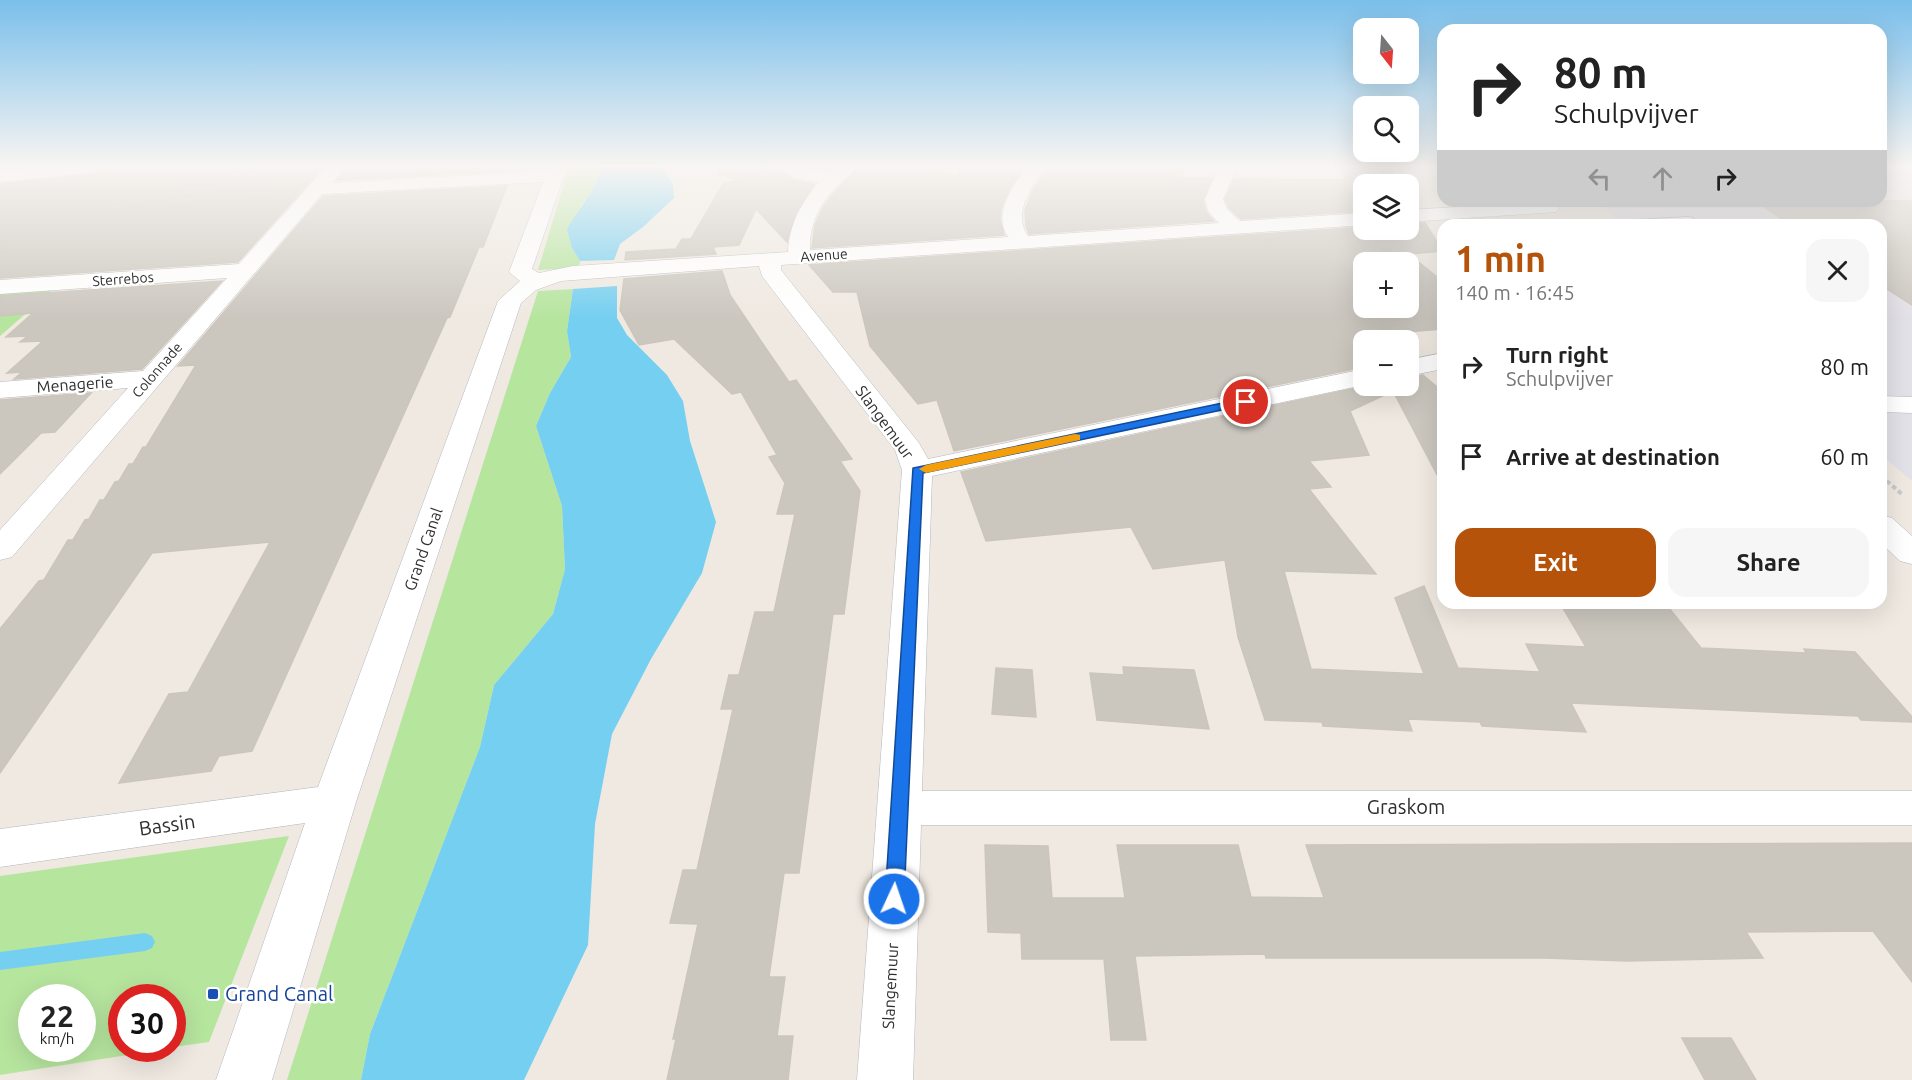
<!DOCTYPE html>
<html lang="en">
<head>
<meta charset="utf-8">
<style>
	:root { --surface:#fff; --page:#f6f6f6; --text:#222; --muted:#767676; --accent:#b45309 }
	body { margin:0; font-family:Ubuntu,sans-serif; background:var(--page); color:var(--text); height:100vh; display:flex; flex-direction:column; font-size:22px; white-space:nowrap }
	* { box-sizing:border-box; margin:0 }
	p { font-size:20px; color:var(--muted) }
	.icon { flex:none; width:33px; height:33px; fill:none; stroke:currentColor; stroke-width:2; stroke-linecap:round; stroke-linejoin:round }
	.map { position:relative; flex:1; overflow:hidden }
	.details { position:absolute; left:1437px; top:219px; width:450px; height:390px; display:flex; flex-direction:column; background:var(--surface); border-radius:18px; box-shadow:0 6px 24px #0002 }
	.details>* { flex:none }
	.guide { position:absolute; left:1437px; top:24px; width:450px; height:183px; border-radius:18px; box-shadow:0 6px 24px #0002; background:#fff; color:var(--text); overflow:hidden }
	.needle { width:39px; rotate:163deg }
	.controls { position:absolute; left:1353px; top:18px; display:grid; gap:12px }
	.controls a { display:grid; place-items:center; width:66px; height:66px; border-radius:12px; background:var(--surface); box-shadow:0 6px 24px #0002; font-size:30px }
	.speed { position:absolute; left:18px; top:984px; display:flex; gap:12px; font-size:30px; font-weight:700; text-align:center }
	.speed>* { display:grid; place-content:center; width:78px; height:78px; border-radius:50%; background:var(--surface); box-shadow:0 6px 24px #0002; line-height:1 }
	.speed small { font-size:15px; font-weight:400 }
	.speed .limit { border:9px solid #d22; background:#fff; color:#111 }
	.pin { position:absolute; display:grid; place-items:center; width:51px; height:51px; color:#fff; margin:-26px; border:3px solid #fff; border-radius:50%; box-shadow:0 2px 6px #0007 }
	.me { position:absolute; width:66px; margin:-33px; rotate:3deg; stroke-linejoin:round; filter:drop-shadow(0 0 4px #0008) }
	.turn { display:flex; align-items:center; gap:21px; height:126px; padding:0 18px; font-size:27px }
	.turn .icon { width:78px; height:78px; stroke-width:2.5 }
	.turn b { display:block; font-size:42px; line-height:51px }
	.lanes { display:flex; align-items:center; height:57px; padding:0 18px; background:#0003; justify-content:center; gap:30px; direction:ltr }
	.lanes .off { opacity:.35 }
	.round { display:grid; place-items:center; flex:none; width:63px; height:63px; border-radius:18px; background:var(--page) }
	.overview { display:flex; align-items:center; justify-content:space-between; height:102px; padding:0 18px }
	h1 { font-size:36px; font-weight:600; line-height:45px; color:var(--accent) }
	.primary-button { display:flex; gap:12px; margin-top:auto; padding:12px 18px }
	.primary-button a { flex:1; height:69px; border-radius:18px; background:var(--accent); color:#fff; font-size:24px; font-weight:600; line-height:69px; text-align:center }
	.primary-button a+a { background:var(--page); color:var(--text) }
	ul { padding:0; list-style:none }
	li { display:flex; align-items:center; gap:18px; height:90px; padding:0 18px }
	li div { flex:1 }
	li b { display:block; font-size:22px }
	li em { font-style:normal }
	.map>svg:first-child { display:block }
	.industrial { fill:#e3e1e8 }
	.green { fill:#b6e59e; fill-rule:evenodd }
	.water { fill:#75cff0 }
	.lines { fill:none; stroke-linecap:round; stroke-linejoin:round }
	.stream { fill:#75cff0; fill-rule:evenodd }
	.building { fill:#cbc7bf; stroke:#cbc5ba; stroke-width:1.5; fill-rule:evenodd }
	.lane-casing { stroke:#b4b7c1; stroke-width:2 }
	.street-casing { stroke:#b4b7c1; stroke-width:1 }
	.path-far1 { stroke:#c9c9c9; stroke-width:2; stroke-dasharray:3 1.5; stroke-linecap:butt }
	.path { stroke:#c9c9c9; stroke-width:4; stroke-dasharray:4.5 3; stroke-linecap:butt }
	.lane { fill:#fff; fill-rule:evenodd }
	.street { fill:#fff; fill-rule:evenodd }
	.route { fill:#1a73e8; stroke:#114b97; stroke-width:1.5 }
	.slow { fill:#f59e0b }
	.transit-dot { fill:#1a4fb4; stroke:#fff; stroke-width:2 }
	.labels { text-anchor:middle; stroke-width:5; stroke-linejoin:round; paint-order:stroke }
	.far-street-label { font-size:14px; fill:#2e2e2e; stroke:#fff }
	.street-label { font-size:16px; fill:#2e2e2e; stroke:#fff }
	.near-street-label { font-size:20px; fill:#2e2e2e; stroke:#fff }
	.near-transit-label { font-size:20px; fill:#164399; stroke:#fff; text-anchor:start }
</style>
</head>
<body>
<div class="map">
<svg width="1912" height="1080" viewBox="0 0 1912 1080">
	<rect width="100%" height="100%" fill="#efe9e1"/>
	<polygon class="industrial" points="1881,167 1912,167 1912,481 1881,455 1881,225 1623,225 1596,201 1881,201"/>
	<g class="green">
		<polygon points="569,167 601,167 596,185 580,207 572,248 580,261 579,268 538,270"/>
		<polygon points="573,289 567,331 571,357 550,393 536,426 562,506 565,569 553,614 494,685 480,747 370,1034 361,1080 287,1080 538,291"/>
		<polygon points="53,290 0,336 0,294"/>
		<path d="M289,836l-80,206 -36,5 -1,-49h-50v50l44,1 -166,26v-199zM32,998h50v50h-50z"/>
	</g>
	<g class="water">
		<path d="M601,167h60l12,17 1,14 -31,29 -23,17 -6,16 -34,1 -8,-13 -5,-19c12,-21 29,-39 34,-62z"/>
		<polygon points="617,286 617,318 627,335 667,375 683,401 690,441 716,522 702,573 651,659 612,734 595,824 588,945 524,1080 361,1080 370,1034 480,747 494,685 553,614 565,569 562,506 536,426 550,393 571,357 567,331 573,289"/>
	</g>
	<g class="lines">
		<polygon class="stream" points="145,933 152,936 155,942 152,948 145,951 0,970 0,952"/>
	</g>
	<g class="building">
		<polygon points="106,167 171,167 168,170 323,167 238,262 0,278 0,184 95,174"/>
		<polygon points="347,167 515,167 514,171 337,180"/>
		<polygon points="720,167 776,167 793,180 815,184 796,213 787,242 756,209 739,245 713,247 716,254 625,260 626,252 676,249 682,239 691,239 724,182 741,181 719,174"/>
		<polygon points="859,167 887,167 959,176 958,167 1024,167 1009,190 1001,209 1000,219 1004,235 812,248 815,225 822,209 832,195"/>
		<polygon points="1048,167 1186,167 1181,178 1212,178 1203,200 1206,212 1214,221 1029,234 1026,226 1025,210 1032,192"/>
		<polygon points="1340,167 1390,167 1402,184 1364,184 1364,211 1241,219 1229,208 1225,199 1234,179 1347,180"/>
		<polygon points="507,186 483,247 479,247 450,317 447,318 252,751 219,756 211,771 119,783 169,694 188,692 270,542 152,553 0,773 0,629 39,581 44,580 68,540 73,540 85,520 89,519 100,500 104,500 115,482 119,481 129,464 133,464 143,447 146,447 196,365 178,366 323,196"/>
		<polygon points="1755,201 1912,201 1912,305 1881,285 1881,225 1791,225"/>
		<path d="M1425,223l18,28 -34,3 34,28v47l-64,5 7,6h-22v27l-410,84 -17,-51 -19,4 -48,-58 -13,-54h-24l-24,-27 555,-38v3h44v-6zM1364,262h44v46h-44z"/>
		<polygon points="722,271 730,295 767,350 789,382 796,380 852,459 840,461 860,491 844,614 833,614 799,873 784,873 769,977 785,977 777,1036 793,1036 788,1080 667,1080 676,1039 673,1039 698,924 670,923 683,870 697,870 733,709 721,709 729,675 739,675 755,612 774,612 795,514 777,514 785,483 769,457 777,455 741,392 732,394 674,339 639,345 620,310 624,279"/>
		<polygon points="222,281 142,369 14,379 22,372 7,373 43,341 20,342 28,336 6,337 33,313 0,316 0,296"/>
		<polygon points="1423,375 1443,392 1443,486 1393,391 1350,411 1369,455 1309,461 1331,487 1309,489 1376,574 1284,571 1311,669 1424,674 1395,598 1424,586 1458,668 1540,672 1526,644 1586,647 1560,603 1665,603 1701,648 1806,653 1804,649 1855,652 1912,717 1912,722 1861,720 1858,716 1571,703 1586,732 1482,726 1480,722 1408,719 1412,731 1323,726 1322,722 1265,720 1238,637 1225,560 1153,569 1131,527 986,541 961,472 1366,386 1408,386 1408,378"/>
		<polygon points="91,393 55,432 41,433 0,474 0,400"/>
		<polygon points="1123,667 1194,670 1209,729 1097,720 1090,673 1124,675"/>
		<polygon points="996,668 1032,670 1036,717 992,714"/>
		<polygon points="1912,843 1912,982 1873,931 1746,932 1763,958 1627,961 1545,958 1266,958 1265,954 1135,956 1146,1040 1111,1040 1104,959 1022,959 1021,933 988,932 985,845 1048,846 1052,898 1125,898 1117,845 1238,845 1251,897 1324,898 1306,845"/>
		<polygon points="1682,1038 1731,1038 1756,1080 1705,1080"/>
	</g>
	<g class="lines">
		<g class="lane-casing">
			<polygon id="lane" points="1688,217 1693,218 1695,221 1693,224 1612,225 1619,221"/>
		</g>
		<g class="street-casing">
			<g id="street">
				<polygon points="40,167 104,167 95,172 0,182 0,172"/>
				<path d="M326,167h19l-13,16 216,-12 1,-4h18l-35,102 7,4 34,-7 215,-14c1,-28 14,-50 31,-70l-25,-4 -16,-11h23l28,6 7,-6h21c-6,8 -14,13 -21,20 -17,17 -27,39 -26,63l198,-13c-16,-23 5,-51 19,-70h19c-14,19 -34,46 -18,69l191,-13 -11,-12 -3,-12 14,-32h18l-14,32 4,10 13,12 124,-8v12l-583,40v5l138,173 9,16 436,-90v16l-432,91 -10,315h990v34h-991l-8,255h-56l45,-610 -7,-20 -133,-174 -3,-10 -198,15 -25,9 -15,13 -165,499 -84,278h-56l89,-257 -305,44v-38l318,-42 180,-486 22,-20 -11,-9 34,-90 -221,12 -310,363 -12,3v-30l128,-142 -128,10v-16l143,-11 84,-93 -227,16v-14l239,-16z"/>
				<polygon points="1549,202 1556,204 1559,208 1556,212 1408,222 1408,210"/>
				<polygon points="1443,353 1443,369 1408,376 1408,360"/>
				<polygon points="1881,396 1912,397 1912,413 1881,412"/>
				<polygon points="1881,515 1892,518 1912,536 1912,564 1900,561 1881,543"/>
			</g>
		</g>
		<g class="path-far1">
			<polyline points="166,201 269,194"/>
			<polyline points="75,207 86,198"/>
			<polyline points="102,207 220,187 279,183"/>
			<polyline points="0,229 22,227"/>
			<polyline points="51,252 91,221"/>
		</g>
		<polyline class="path" points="1881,476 1903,495"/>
		<use href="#lane" class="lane"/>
		<use href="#street" class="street"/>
	</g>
	<linearGradient id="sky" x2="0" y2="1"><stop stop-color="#7abfeb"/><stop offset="0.52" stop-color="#f8f5f2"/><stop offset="1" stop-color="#f8f5f2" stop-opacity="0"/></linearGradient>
	<rect width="1912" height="319" fill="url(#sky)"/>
	<polygon class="route" points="1246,398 1252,402 1250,404 923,473 904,899 901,905 894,907 887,905 885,899 913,468"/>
	<polygon class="slow" points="1075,434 1080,435 1080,440 926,473 919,469 926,465"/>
	<rect class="transit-dot" x="207" y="988" width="12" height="12" rx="3"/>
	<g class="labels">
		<g class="far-street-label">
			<text transform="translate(824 255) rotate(-4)" y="5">Avenue</text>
			<text transform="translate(123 279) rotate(-4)" y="5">Sterrebos</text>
			<text transform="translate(157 370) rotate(-49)" y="5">Colonnade</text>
		</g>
		<g class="street-label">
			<text transform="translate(75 384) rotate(-4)" y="6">Menagerie</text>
			<text transform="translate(885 422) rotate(54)" y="6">Slangemuur</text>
			<text transform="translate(423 549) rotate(-71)" y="6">Grand Canal</text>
			<text transform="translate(890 986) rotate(-87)" y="6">Slangemuur</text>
		</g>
		<g class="near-street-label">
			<text x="1406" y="814">Graskom</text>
			<text transform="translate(167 825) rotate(-8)" y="7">Bassin</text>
		</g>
		<g class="near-transit-label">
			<text x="225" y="1001">Grand Canal</text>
		</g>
	</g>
</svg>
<div class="controls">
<a><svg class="needle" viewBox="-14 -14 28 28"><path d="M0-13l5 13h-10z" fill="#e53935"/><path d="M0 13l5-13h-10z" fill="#767676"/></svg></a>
<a><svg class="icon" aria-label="search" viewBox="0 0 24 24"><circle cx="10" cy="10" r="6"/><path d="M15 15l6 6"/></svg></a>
<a><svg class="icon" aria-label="layers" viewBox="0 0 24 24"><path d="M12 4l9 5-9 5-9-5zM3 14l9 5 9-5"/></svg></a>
<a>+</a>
<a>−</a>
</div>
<div class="speed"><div>22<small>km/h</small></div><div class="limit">30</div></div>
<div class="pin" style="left:1246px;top:402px;background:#d93025"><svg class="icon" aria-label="arrive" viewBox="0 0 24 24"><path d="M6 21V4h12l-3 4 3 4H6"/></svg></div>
<svg class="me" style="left:894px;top:899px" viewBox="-20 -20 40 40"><circle r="17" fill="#1a73e8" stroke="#fff" stroke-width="3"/><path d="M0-11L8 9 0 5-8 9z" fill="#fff"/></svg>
<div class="guide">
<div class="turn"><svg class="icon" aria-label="right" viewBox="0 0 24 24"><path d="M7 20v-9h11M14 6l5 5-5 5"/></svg><div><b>80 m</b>Schulpvijver</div></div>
<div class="lanes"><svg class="icon off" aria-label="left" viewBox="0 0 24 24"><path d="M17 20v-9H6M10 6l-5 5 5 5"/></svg><svg class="icon off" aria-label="ahead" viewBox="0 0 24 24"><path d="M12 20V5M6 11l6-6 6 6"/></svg><svg class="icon" aria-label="right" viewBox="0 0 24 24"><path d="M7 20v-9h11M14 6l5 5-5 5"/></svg></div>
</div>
<section class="details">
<div class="overview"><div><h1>1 min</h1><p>140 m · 16:45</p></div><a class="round"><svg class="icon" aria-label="close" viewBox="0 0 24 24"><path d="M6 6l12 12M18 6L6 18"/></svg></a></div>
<ul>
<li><svg class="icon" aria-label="right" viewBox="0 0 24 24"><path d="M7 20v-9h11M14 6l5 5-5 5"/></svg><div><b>Turn right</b><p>Schulpvijver</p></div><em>80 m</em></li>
<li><svg class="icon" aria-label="arrive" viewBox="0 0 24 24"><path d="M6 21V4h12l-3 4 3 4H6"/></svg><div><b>Arrive at destination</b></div><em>60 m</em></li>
</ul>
<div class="primary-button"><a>Exit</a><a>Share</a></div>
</section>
</div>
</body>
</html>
